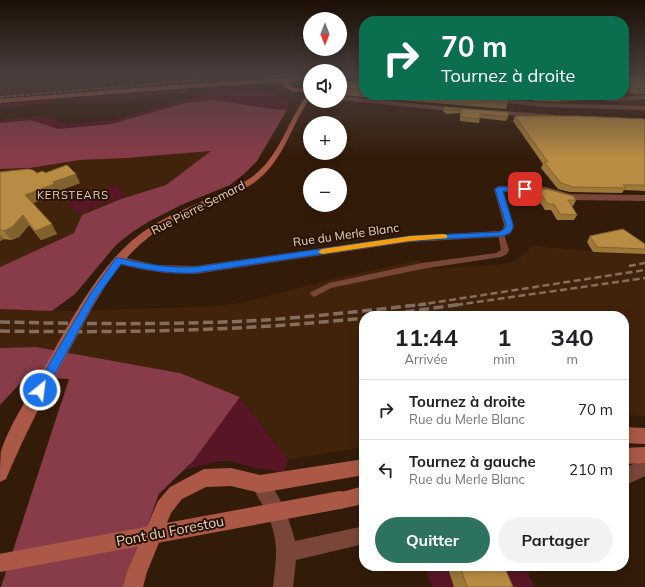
<!DOCTYPE html>
<html lang="fr">
<head>
<meta charset="utf-8">
<style>
	:root { --surface:#fff; --page:#f2f2f2; --text:#202124; --muted:#757577; --line:#e0e0e0; --accent:#2d725e }
	body { margin:0; font-family:Mulish,sans-serif; background:var(--page); color:var(--text); height:100vh; display:flex; flex-direction:column; font-size:15px; white-space:nowrap }
	* { box-sizing:border-box; margin:0 }
	p { font-size:13px; color:var(--muted) }
	.icon { flex:none; width:22px; height:22px; fill:none; stroke:currentColor; stroke-width:2; stroke-linecap:round; stroke-linejoin:round }
	.map { position:relative; flex:1; overflow:hidden }
	.details { position:absolute; left:359px; top:311px; width:270px; height:260px; display:flex; flex-direction:column; background:var(--surface); border-radius:16px; box-shadow:0 2px 10px #0003 }
	.details>* { flex:none }
	.top-card { position:absolute; left:359px; top:16px; width:270px; height:84px; border-radius:16px; box-shadow:0 2px 10px #0003; background:#0b6e4f; color:#fff; overflow:hidden }
	.needle { width:26px; rotate:180deg }
	.tools { position:absolute; left:303px; top:12px; display:grid; gap:8px }
	.tools a { display:grid; place-items:center; width:44px; height:44px; border-radius:50%; background:var(--surface); box-shadow:0 2px 10px #0003; font-size:20px }
	.pin { position:absolute; display:grid; place-items:center; width:34px; height:34px; color:#fff; margin:-17px; border-radius:8px; box-shadow:0 2px 6px #0006 }
	.me { position:absolute; width:44px; margin:-22px; rotate:29deg; stroke-linejoin:round; filter:drop-shadow(0 0 3px #0008) }
	.turn { display:flex; align-items:center; gap:14px; height:84px; padding:0 16px; font-size:18px }
	.turn .icon { width:52px; height:52px; stroke-width:2.5 }
	.turn b { display:block; font-size:28px; line-height:34px }
	.eta { display:flex; justify-content:space-evenly; align-items:center; height:68px; text-align:center }
	.eta b { font-size:24px; font-weight:700; line-height:28px }
	.action { display:flex; gap:8px; margin-top:auto; padding:8px 16px }
	.action a { flex:1; height:46px; border-radius:24px; background:var(--accent); color:#fff; font-size:16px; font-weight:700; line-height:46px; text-align:center }
	.action a+a { background:var(--page); color:var(--text) }
	ul { padding:0; list-style:none }
	li { display:flex; align-items:center; gap:12px; height:60px; padding:0 16px; border-top:1px solid var(--line) }
	li div { flex:1 }
	li b { display:block; font-size:15px }
	li em { font-style:normal }
	.map>svg:first-child { display:block }
	.built { fill:#41230b }
	.green { fill:#581525 }
	.forest { fill:#883b48 }
	.lines { fill:none; stroke-linecap:round; stroke-linejoin:round }
	.lane { fill:#7a463a; fill-rule:evenodd }
	.street { fill:#7a463a; fill-rule:evenodd }
	.secondary { fill:#ab5846; fill-rule:evenodd }
	.rail-far2 { stroke:#836e60; stroke-width:1.5; stroke-dasharray:4.5 2; stroke-linecap:butt }
	.rail-far1 { stroke:#836e60; stroke-width:2.5; stroke-dasharray:7 3.5; stroke-linecap:butt }
	.rail { stroke:#836e60; stroke-width:3.5; stroke-dasharray:10 4.5; stroke-linecap:butt }
	.secondary-bridge { stroke:#ab5846; stroke-width:18 }
	.wall { fill:#9e7839 }
	.shaded-wall { fill:#81622e }
	.building { fill:#b88c42; stroke:#81622e }
	.route { fill:#1a73e8; stroke:#114b97 }
	.slow { fill:#f59e0b }
	.labels { text-anchor:middle; stroke-width:4; stroke-linejoin:round; paint-order:stroke }
	.far-neighbourhood-label { font-size:11px; letter-spacing:1px; fill:#e3d2c7; stroke:#291202 }
	.street-label { font-size:12px; fill:#e3d2c7; stroke:#291202 }
	.near-street-label { font-size:14px; fill:#e3d2c7; stroke:#291202 }
</style>
</head>
<body>
<div class="map">
<svg width="645" height="587" viewBox="0 0 645 587">
	<rect width="100%" height="100%" fill="#331b09"/>
	<g class="built">
		<polygon points="0,76 264,76 225,82 0,99"/>
		<polygon points="624,76 645,76 645,112 542,103 472,95 624,95"/>
		<polygon points="212,151 166,185 121,199 82,215 74,233 0,267 0,169 30,168 80,160 127,158"/>
		<polygon points="531,246 592,251 593,253 635,254 645,251 645,416 624,415 624,316 364,316 364,447 288,460 240,397 180,373 36,347 0,348 0,309 76,311 218,306 245,302 336,278 419,260 425,269 498,265 512,262 525,254"/>
	</g>
	<g class="green">
		<polygon points="203,88 183,93 77,101 67,100 73,99"/>
		<polygon points="209,90 263,91 271,93 289,101 287,110 265,109 244,104 185,103 111,124 58,129 31,120 0,123 0,120 45,116 66,124 114,120 195,97"/>
		<polygon points="53,100 58,102 0,108 0,104"/>
		<polygon points="115,185 126,195 78,214 67,203"/>
		<polygon points="240,397 288,460 284,472 254,468 231,461 214,462 184,470 194,460"/>
		<polygon points="425,566 447,566 454,587 432,587"/>
		<polygon points="518,566 525,566 534,587 495,587 497,570"/>
	</g>
	<g class="forest">
		<path d="M214,100c25,3 48,9 73,10l-30,51 -13,13 -14,11 -49,20 -33,17 -17,11 -15,12 -41,49 -23,17 -52,-2v-42l74,-34 8,-18 39,-16 45,-14 45,-34 -84,7 -47,2 -50,8 -30,1v-46l31,-3 27,9 53,-5 74,-21z"/>
		<polygon points="36,347 180,373 240,397 194,460 159,494 124,587 1,587 69,379 26,377 0,405 0,348"/>
	</g>
	<g class="lines">
		<polygon class="lane" points="501,232 504,234 509,250 507,254 501,257 422,269 331,288 314,297 310,294 311,292 329,283 422,263 496,253 501,250 498,234"/>
		<g class="street">
			<polygon points="645,95 645,99 608,102 605,100 608,98"/>
			<polygon points="340,96 460,108 463,110 460,112 340,100"/>
			<polygon points="492,98 543,103 645,106 645,110 543,107 490,101 489,100"/>
			<polygon points="492,110 554,115 557,117 554,119 490,113 489,112"/>
			<path d="M499,186l47,1 24,7 75,1v6l-75,-1 -25,-7 -41,-1 10,35 -4,7 -9,3 -91,5 -215,32c-28,0 -53,-3 -80,-11l-2,-3 2,-3 4,-1 37,9 39,1 215,-30 90,-5 3,-2 1,-4 -10,-36z"/>
			<polygon points="645,459 645,476 624,486 624,468"/>
			<path d="M260,475c16,7 31,48 35,66l69,-15v18l-68,16 -3,27h-20c3,-29 7,-45 -6,-73 -4,-10 -11,-19 -16,-30l3,-6z"/>
		</g>
		<g class="secondary">
			<path d="M296,76h14v4h-14l-8,4 6,4 16,1v9c-22,32 -26,66 -61,88 -32,18 -71,28 -100,51 -35,27 -55,67 -76,106 -24,44 -47,89 -67,136l-6,3c0,-9 0,-22 1,-31 8,-25 26,-52 39,-75 26,-47 59,-113 103,-144 23,-17 52,-27 79,-39 13,-6 28,-13 38,-23 22,-21 30,-53 48,-77l-17,-2 -8,-5 -1,-1 2,-3 -109,7 -175,14v-4l175,-14 114,-7z"/>
			<polygon points="624,427 645,428 645,444 624,443"/>
			<polygon points="645,447 645,463 624,464 624,448"/>
			<polygon points="364,459 364,475 260,493 231,486 206,487 182,499 171,513 147,572 143,587 123,587 127,572 158,501 170,487 204,469 231,468 260,475"/>
			<polygon points="364,486 364,504 340,509 334,506 331,500 334,494"/>
		</g>
		<polyline class="rail-far2" points="0,97 199,80"/>
		<g class="rail-far1">
			<polyline points="629,266 645,263"/>
			<polyline points="418,305 645,270"/>
			<polyline points="456,305 645,278"/>
		</g>
		<g class="rail">
			<polyline points="376,316 463,304"/>
			<path d="M0,322c89,2 178,3 266,-2 54,-4 107,-10 160,-16"/>
			<path d="M0,331c122,2 243,0 364,-13"/>
		</g>
		<polyline class="secondary-bridge" points="0,563 340,500"/>
	</g>
	<g class="wall">
		<polygon points="624,76 645,76 645,93 634,94 628,91"/>
		<polygon points="340,81 364,81 364,95 487,95 508,102 506,109 340,95"/>
		<polygon points="525,95 596,95 581,97 580,100 558,102 534,101"/>
		<polygon points="444,107 508,117 506,121 480,118 479,123 460,121 460,113 446,114 443,111"/>
		<polygon points="515,116 645,119 645,191 624,190 622,193 570,192 558,189 541,168 543,164 513,121"/>
		<polygon points="0,172 37,173 45,173 80,183 58,191 59,193 33,203 57,234 41,240 29,225 19,237 11,240 4,239 0,241"/>
		<polygon points="538,190 576,200 573,206 572,206 577,215 574,220 557,220 551,210 545,210 535,195"/>
		<polygon points="590,236 645,244 645,254 593,252 587,242"/>
		<polygon points="447,566 504,566 513,587 454,587"/>
	</g>
	<g class="shaded-wall">
		<polygon points="632,84 628,91 624,92 624,85"/>
		<polygon points="638,87 645,87 645,93 634,94"/>
		<polygon points="560,95 596,95 581,97 580,100 558,102"/>
		<polygon points="76,174 80,183 58,191 59,193 31,204 25,195 53,182"/>
		<polygon points="23,215 29,225 19,237 11,240 4,231"/>
		<polygon points="52,224 57,234 41,240 35,231"/>
		<polygon points="0,234 4,239 0,241"/>
	</g>
	<g class="building">
		<polygon points="624,76 645,76 645,87 638,87 632,84 624,85"/>
		<polygon points="340,81 364,81 364,89 340,88"/>
		<polygon points="430,95 487,95 508,98 508,102"/>
		<polygon points="444,107 508,112 508,117 480,114 480,119 461,117 461,109 447,110"/>
		<polygon points="515,116 577,116 645,119 645,185 623,185 626,188 573,187 561,183 544,162 548,162"/>
		<polygon points="67,165 76,174 53,182 54,184 25,195 52,224 35,231 23,215 12,227 4,231 0,230 0,172 28,169 33,170 37,173 43,171 45,173"/>
		<polygon points="547,189 573,196 576,200 568,200 577,215 560,214 554,204 548,204 538,190"/>
		<polygon points="623,229 645,244 645,249 597,247 590,236"/>
		<polygon points="460,566 504,566 513,587 467,587"/>
	</g>
	<linearGradient id="sky" x2="0" y2="1"><stop stop-color="#1c0f05"/><stop offset="0.48" stop-color="#4a3f3e"/><stop offset="1" stop-color="#4a3f3e" stop-opacity="0"/></linearGradient>
	<rect width="645" height="158" fill="url(#sky)"/>
	<path class="route" d="M499,187h26l3,2 -3,2h-22l10,34c0,7 -5,10 -12,11l-91,5 -215,32c-26,1 -49,-3 -74,-9l-24,33 -53,97 -4,1 -4,-1 -2,-4 57,-97 25,-35h3c25,6 49,10 76,9l215,-31 90,-4 5,-4 1,-3 -11,-36z"/>
	<polygon class="slow" points="444,234 447,235 447,238 410,241 322,254 318,252 322,249 410,236"/>
	<g class="labels">
		<g class="far-neighbourhood-label">
			<text x="73" y="199">KERSTEARS</text>
		</g>
		<g class="street-label">
			<text transform="translate(198 208) rotate(-27)" y="4">Rue Pierre Semard</text>
			<text transform="translate(346 235) rotate(-8)" y="4">Rue du Merle Blanc</text>
		</g>
		<g class="near-street-label">
			<text transform="translate(170 531) rotate(-11)" y="5">Pont du Forestou</text>
		</g>
	</g>
</svg>
<div class="tools">
<a><svg class="needle" viewBox="-14 -14 28 28"><path d="M0-13l5 13h-10z" fill="#e53935"/><path d="M0 13l5-13h-10z" fill="#757577"/></svg></a>
<a><svg class="icon" aria-label="sound" viewBox="0 0 24 24"><path d="M4 9h4l5-4v14l-5-4H4zM17 9q2 3 0 6"/></svg></a>
<a>+</a>
<a>−</a>
</div>
<div class="pin" style="left:525px;top:189px;background:#d93025"><svg class="icon" aria-label="arrive" viewBox="0 0 24 24"><path d="M6 21V4h12l-3 4 3 4H6"/></svg></div>
<svg class="me" style="left:40px;top:390px" viewBox="-20 -20 40 40"><circle r="17" fill="#1a73e8" stroke="#fff" stroke-width="3"/><path d="M0-11L8 9 0 5-8 9z" fill="#fff"/></svg>
<div class="top-card">
<div class="turn"><svg class="icon" aria-label="right" viewBox="0 0 24 24"><path d="M7 20v-9h11M14 6l5 5-5 5"/></svg><div><b>70 m</b>Tournez à droite</div></div>
</div>
<section class="details">
<div class="eta">
<div><b>11:44</b><p>Arrivée</p></div>
<div><b>1</b><p>min</p></div>
<div><b>340</b><p>m</p></div>
</div>
<ul>
<li><svg class="icon" aria-label="right" viewBox="0 0 24 24"><path d="M7 20v-9h11M14 6l5 5-5 5"/></svg><div><b>Tournez à droite</b><p>Rue du Merle Blanc</p></div><em>70 m</em></li>
<li><svg class="icon" aria-label="left" viewBox="0 0 24 24"><path d="M17 20v-9H6M10 6l-5 5 5 5"/></svg><div><b>Tournez à gauche</b><p>Rue du Merle Blanc</p></div><em>210 m</em></li>
</ul>
<div class="action"><a>Quitter</a><a>Partager</a></div>
</section>
</div>
</body>
</html>
